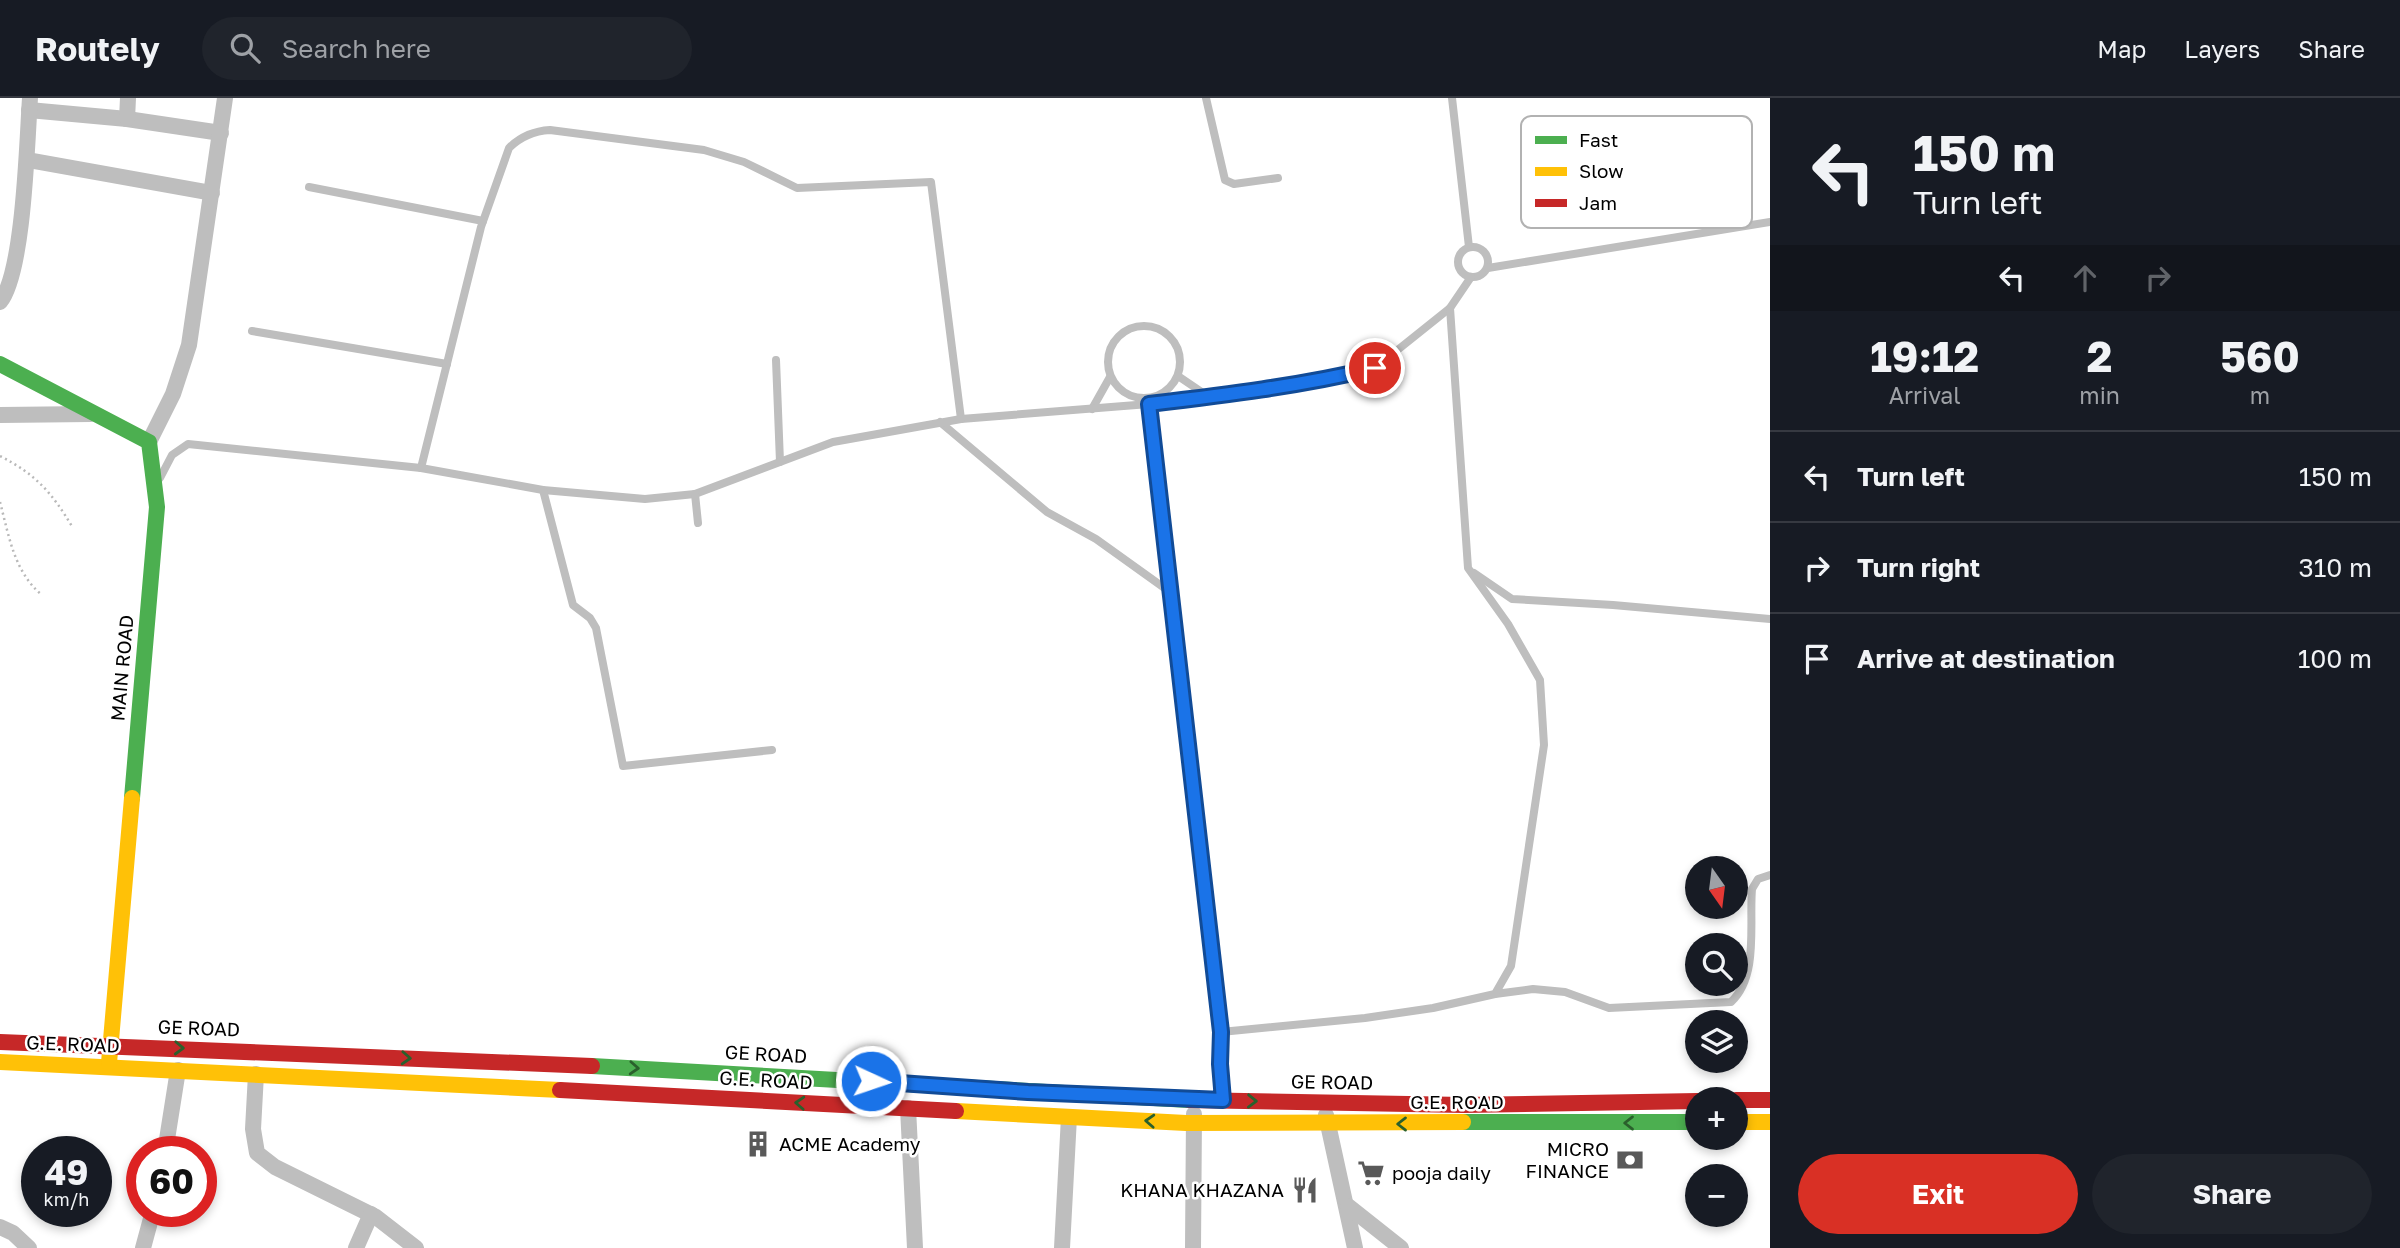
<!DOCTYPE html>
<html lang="en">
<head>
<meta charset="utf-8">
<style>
	:root { --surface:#171b24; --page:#20242c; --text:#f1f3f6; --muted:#9ea1a6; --line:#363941; --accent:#d93025 }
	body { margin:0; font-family:"Golos Text",sans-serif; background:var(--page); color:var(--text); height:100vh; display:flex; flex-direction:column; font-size:26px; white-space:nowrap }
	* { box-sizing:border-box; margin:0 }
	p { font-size:23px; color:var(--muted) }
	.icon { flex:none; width:38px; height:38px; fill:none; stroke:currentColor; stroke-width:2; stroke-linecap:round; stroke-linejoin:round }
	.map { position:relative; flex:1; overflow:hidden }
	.sheet { display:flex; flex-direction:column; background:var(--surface); width:630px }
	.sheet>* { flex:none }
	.hud { background:#171b24; color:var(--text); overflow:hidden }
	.needle { width:46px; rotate:166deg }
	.fabs { position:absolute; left:1685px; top:758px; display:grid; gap:14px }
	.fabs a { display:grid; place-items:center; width:63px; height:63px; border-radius:50%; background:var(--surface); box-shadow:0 4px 10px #0003; font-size:35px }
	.speed { position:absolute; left:21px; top:1038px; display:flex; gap:14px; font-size:35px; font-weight:700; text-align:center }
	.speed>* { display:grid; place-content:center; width:91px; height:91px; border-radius:50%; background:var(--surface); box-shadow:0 4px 10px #0003; line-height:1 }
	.speed small { font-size:18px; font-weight:400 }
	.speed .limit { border:10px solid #d22; background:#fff; color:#111 }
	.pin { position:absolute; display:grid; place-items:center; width:60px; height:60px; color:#fff; margin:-30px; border:4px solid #fff; border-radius:50%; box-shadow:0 2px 7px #0007 }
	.me { position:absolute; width:77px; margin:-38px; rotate:93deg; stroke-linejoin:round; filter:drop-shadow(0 0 5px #0008) }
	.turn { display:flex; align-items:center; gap:24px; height:147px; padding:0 28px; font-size:32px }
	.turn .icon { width:91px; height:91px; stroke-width:2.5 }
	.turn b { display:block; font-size:49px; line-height:60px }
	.lanes { display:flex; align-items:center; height:66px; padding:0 28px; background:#0003; justify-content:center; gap:35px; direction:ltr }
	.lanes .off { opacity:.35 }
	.eta { display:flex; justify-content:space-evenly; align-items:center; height:119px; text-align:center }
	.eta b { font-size:42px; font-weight:700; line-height:49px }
	.primary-button { display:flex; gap:14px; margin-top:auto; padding:14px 28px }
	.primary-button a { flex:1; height:80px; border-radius:42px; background:var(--accent); color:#fff; font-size:28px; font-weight:700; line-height:80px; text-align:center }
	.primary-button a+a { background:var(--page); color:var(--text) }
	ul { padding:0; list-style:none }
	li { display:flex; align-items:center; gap:21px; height:91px; padding:0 28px; border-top:2px solid var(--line) }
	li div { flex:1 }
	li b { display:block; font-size:26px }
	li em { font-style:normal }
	header { display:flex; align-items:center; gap:42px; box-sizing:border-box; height:98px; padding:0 35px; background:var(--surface); border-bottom:2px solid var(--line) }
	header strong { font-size:33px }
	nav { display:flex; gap:38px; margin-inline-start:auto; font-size:24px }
	.search { width:490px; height:63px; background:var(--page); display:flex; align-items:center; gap:18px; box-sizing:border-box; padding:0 24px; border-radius:38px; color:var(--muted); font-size:26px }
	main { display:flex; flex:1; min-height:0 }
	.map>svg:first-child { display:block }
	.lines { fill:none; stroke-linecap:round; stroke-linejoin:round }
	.path { stroke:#b9b9b9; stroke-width:2.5; stroke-dasharray:2 3.5; stroke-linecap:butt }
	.lane { stroke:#bebebe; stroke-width:8 }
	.street { stroke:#bebebe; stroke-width:16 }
	.fast { stroke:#4caf50; stroke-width:16 }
	.slow { stroke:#ffc107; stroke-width:16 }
	.jam { stroke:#c62828; stroke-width:16 }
	.oneway { stroke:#2a602c }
	.route-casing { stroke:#114b97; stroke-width:18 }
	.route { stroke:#1a73e8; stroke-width:12 }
	.labels { text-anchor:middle; stroke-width:5; stroke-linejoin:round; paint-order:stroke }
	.street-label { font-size:19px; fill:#000; stroke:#fff }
	.poi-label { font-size:19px; fill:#000; stroke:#fff; text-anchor:start }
	.key { fill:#fff; stroke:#b2b2b2; stroke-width:2 }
	.key-label { font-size:19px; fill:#000 }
</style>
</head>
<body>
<header>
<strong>Routely</strong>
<div class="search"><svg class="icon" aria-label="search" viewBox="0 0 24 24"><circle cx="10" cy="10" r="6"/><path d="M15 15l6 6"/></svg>Search here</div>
<nav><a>Map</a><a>Layers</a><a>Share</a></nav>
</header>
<main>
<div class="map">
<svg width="1770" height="1150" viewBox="0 0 1770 1150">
	<rect width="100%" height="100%" fill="#fff"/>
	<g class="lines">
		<g class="path">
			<path d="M0,358c37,19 52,37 73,72"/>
			<path d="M0,404c9,34 14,70 42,93"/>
		</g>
		<g class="lane">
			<polyline points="1206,0 1225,82 1234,86 1278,80"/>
			<polyline points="1452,0 1469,149"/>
			<polyline points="309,89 483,123"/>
			<circle cx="1473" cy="164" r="15"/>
			<polyline points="1488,170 1770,124"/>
			<circle cx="1144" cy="264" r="36"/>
			<polyline points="252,233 447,266"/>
			<polyline points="776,262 780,364"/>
			<polyline points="1178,278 1209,299"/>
			<polyline points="1148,300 1221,934 1220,966 1222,1000"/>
			<polyline points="1092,311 1110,279"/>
			<polyline points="940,324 1047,414 1096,441 1170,494"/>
			<path d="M421,370l60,-241 28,-79c12,-12 25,-17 41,-18l154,20 40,12 53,26 134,-6 30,237 188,-15 110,-13 79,-14 37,-9 75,-60"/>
			<polyline points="160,380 172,357 188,346 421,370 543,392 645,401 695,396 833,344 961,321"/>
			<polyline points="543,392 573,507 590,520 596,530 623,668 772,652"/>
			<polyline points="695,396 698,425"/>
			<polyline points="1474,475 1512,501 1613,507 1770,521"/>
			<path d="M1495,896l38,-5 32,3 44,16 122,-6c28,-26 18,-78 21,-113l6,-10 12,-4"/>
			<polyline points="1221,934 1365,920 1433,910 1495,896 1511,868 1544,647 1540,582 1508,526 1468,470 1450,210 1471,179"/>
		</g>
		<g class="street">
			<polyline points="29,12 127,21 221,35"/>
			<polyline points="127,21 128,0"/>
			<polyline points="28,62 212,95"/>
			<path d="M0,204c24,-29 27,-162 30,-204"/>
			<polyline points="0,317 91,316"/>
			<polyline points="149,344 173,296 189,247 225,0"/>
			<polyline points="256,976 253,1031 257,1055 275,1069 376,1119 416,1150"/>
			<polyline points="908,1010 915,1150"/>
			<polyline points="1326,1017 1355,1150"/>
			<polyline points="165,1054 178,972"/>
			<polyline points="1348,1108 1401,1150"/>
			<polyline points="0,1129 13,1135 29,1150"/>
			<polyline points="143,1150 153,1113"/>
			<polyline points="356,1150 371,1116"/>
			<polyline points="1062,1150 1069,1019"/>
			<polyline points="1193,1150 1194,1016"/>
		</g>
		<g class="fast">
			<polyline points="0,266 149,344 157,409 132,700"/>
			<polyline points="592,968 1189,1002"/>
			<polyline points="1463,1024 1698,1024"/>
		</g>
		<g class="slow">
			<polyline points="0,964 560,992"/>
			<polyline points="109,965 132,700"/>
			<polyline points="956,1013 1186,1025 1463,1024"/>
			<polyline points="1736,1024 1770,1024"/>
		</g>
		<g class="jam">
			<polyline points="0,944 592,968"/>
			<polyline points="560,992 956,1013"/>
			<polyline points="1189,1002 1464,1007 1698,1003"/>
			<polyline points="1736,1002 1770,1002"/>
		</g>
	</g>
	<defs><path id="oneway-chevron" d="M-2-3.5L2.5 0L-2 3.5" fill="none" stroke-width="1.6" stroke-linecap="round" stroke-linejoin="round" transform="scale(1.75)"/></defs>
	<g class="oneway">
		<use href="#oneway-chevron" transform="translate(179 950) rotate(2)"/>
		<use href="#oneway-chevron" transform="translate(406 960) rotate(3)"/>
		<use href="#oneway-chevron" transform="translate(634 970) rotate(3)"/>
		<use href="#oneway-chevron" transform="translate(1252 1003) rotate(1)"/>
		<use href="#oneway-chevron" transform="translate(800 1005) rotate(-177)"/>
		<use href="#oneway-chevron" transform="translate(1150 1023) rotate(-177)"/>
		<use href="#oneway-chevron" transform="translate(1629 1025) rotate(180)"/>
		<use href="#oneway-chevron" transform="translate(1402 1026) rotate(180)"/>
	</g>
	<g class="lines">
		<g class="route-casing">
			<path id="route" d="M871,983l157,11 195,8 -3,-36 1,-32 -72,-628c76,-9 151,-18 226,-36"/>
		</g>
		<use href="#route" class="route"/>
	</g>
	<defs>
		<g id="building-bare" transform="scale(2.1)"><path d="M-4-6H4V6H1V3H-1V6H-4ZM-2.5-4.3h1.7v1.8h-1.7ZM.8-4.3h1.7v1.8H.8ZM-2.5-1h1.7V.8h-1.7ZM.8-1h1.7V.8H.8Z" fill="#595959" stroke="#fff" stroke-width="2.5" paint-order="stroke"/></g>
		<g id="bank-bare" transform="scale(2.1)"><path d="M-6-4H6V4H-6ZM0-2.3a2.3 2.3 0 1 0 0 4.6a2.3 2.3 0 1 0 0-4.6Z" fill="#595959" stroke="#fff" stroke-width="2.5" paint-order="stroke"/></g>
		<g id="supermarket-bare" transform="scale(2.1)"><path d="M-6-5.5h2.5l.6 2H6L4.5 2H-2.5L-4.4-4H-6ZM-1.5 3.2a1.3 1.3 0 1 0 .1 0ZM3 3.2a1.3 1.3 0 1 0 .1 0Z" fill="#595959" stroke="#fff" stroke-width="2.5" paint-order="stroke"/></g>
		<g id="restaurant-bare" transform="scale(2.1)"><path d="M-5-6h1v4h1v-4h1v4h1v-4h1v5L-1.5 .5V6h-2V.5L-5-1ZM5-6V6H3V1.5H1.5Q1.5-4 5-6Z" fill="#595959" stroke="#fff" stroke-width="2.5" paint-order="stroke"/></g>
	</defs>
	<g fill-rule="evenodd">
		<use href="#building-bare" x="758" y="1046"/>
		<use href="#bank-bare" x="1630" y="1062"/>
		<use href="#supermarket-bare" x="1371" y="1075"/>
		<use href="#restaurant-bare" x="1305" y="1092"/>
	</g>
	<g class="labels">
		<g class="street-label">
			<text transform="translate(122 570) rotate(-85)" y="7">MAIN ROAD</text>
			<text transform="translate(199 930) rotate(2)" y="7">GE ROAD</text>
			<text transform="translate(73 946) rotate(2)" y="7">G.E. ROAD</text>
			<text transform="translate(766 956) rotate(3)" y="7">GE ROAD</text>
			<text transform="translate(766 982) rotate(3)" y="7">G.E. ROAD</text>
			<text transform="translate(1332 984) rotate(1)" y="7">GE ROAD</text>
			<text x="1457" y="1011">G.E. ROAD</text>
		</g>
		<g class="poi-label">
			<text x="779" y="1053">ACME Academy</text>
			<text x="1609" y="1058" text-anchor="end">MICRO<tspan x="1609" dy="22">FINANCE</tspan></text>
			<text x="1392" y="1082">pooja daily</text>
			<text x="1284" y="1099" text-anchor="end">KHANA KHAZANA</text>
		</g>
	</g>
	<rect x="1521" y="18" width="231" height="112" rx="10" class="key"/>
	<rect x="1535" y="38" width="32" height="8" fill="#4caf50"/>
	<rect x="1535" y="69" width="32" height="9" fill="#ffc107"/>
	<rect x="1535" y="101" width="32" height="8" fill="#c62828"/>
	<g class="key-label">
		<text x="1579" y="49">Fast</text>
		<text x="1579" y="80">Slow</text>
		<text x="1579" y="112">Jam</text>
	</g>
</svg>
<div class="fabs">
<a><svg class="needle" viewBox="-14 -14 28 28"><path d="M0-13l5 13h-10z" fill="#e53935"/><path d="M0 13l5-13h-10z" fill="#9ea1a6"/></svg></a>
<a><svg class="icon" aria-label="search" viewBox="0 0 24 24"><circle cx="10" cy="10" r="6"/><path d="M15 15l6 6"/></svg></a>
<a><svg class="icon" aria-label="layers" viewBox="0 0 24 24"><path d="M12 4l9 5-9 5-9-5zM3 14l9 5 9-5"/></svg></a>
<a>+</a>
<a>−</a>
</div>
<div class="speed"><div>49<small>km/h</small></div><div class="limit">60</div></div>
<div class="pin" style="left:1375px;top:270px;background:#d93025"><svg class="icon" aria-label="arrive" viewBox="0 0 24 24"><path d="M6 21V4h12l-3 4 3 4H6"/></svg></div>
<svg class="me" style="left:871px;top:983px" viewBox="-20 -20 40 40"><circle r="17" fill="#1a73e8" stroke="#fff" stroke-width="3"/><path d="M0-11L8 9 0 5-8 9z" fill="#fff"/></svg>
</div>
<section class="sheet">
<div class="hud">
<div class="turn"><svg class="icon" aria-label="left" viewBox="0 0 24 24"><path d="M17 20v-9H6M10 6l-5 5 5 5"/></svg><div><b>150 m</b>Turn left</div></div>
<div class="lanes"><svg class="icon" aria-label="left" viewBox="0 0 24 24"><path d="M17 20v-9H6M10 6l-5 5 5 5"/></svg><svg class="icon off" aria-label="ahead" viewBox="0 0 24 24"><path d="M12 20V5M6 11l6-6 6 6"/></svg><svg class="icon off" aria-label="right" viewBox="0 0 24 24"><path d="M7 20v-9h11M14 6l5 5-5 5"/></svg></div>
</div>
<div class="eta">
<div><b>19:12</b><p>Arrival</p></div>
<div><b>2</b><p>min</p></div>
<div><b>560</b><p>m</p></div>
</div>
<ul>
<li><svg class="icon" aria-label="left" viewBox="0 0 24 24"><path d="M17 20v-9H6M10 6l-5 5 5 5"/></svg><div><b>Turn left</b></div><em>150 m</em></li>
<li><svg class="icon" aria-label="right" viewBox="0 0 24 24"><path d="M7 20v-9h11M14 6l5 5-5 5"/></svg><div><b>Turn right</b></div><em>310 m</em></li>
<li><svg class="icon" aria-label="arrive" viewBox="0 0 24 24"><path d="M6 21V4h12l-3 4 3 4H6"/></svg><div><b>Arrive at destination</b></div><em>100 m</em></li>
</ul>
<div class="primary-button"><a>Exit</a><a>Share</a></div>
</section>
</main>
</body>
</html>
